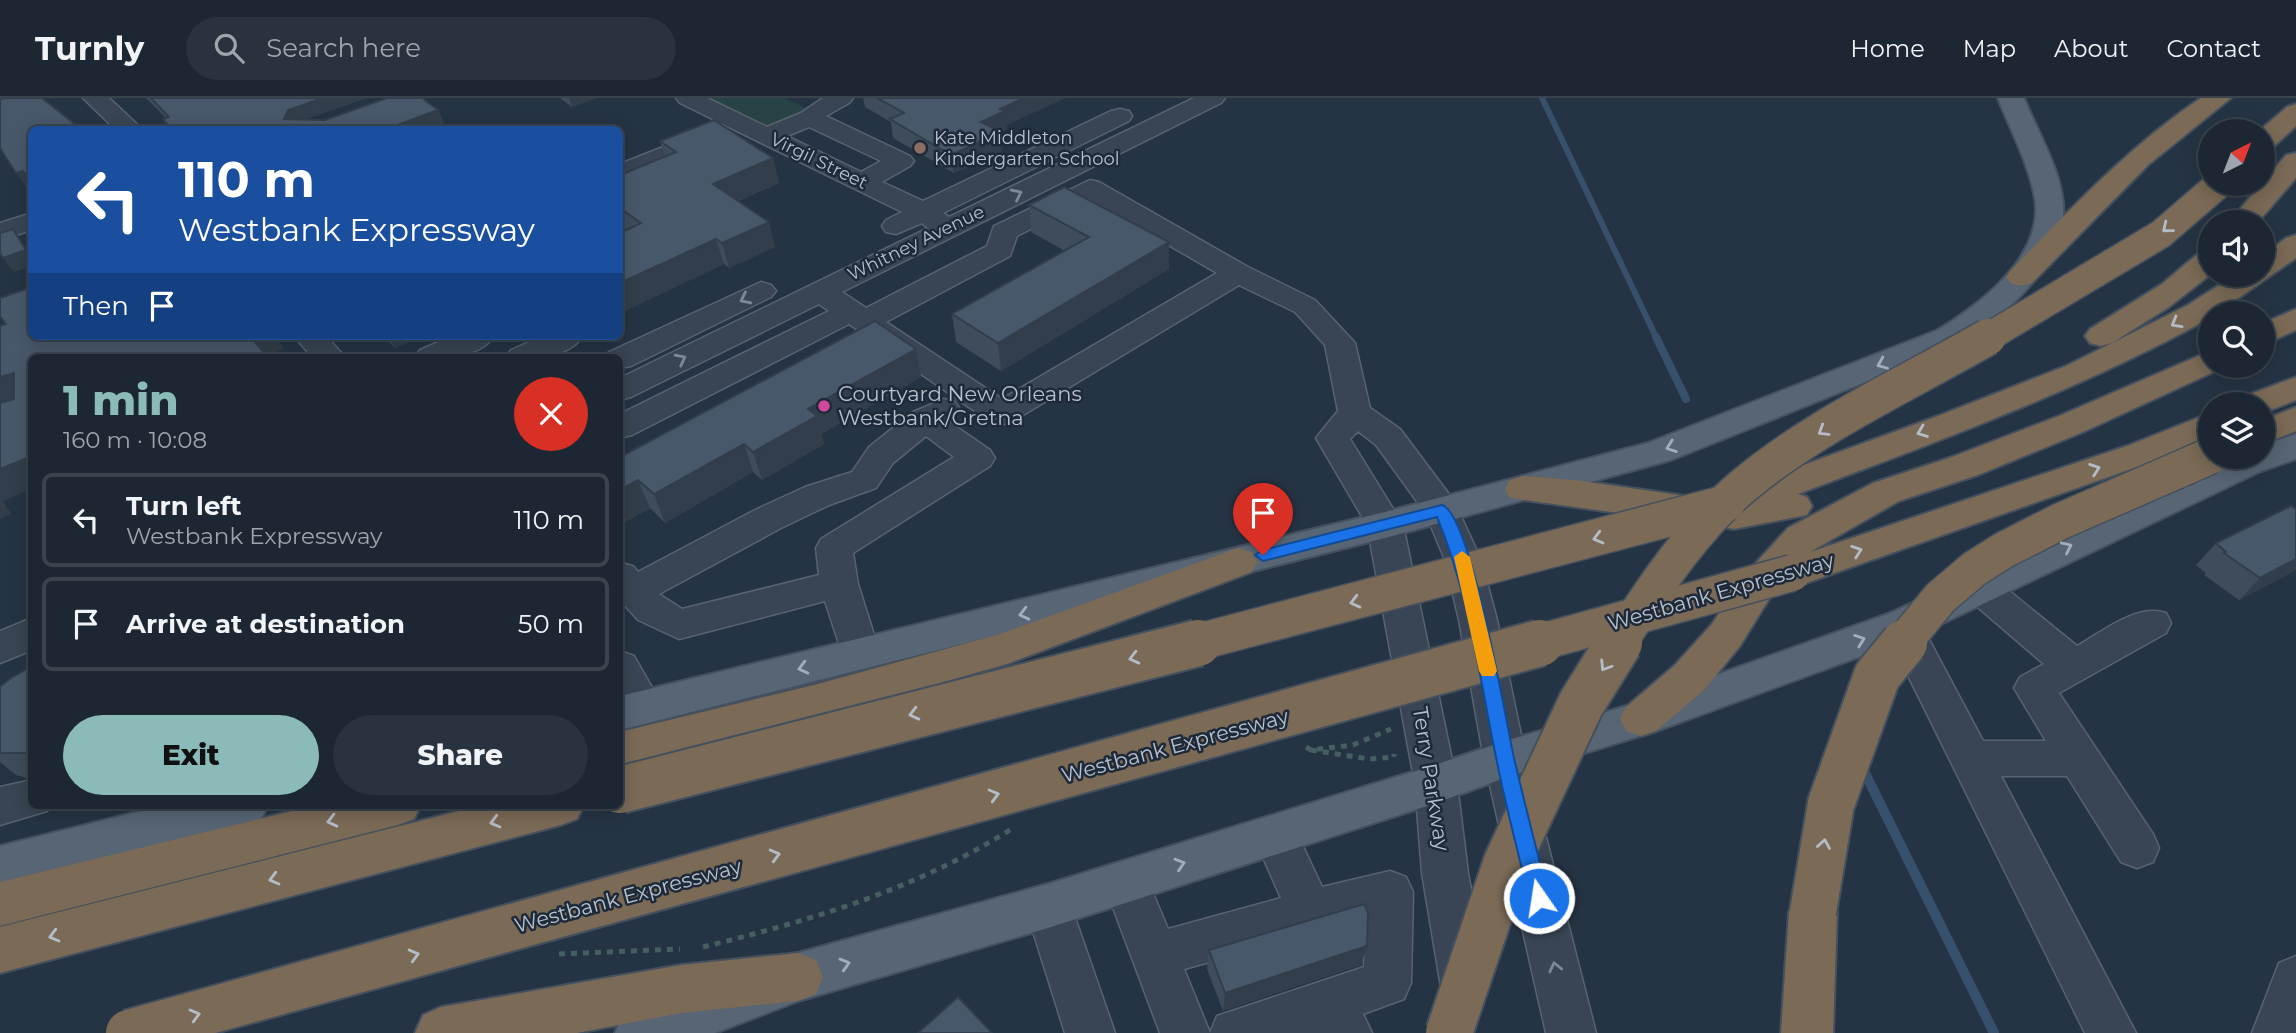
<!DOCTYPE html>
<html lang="en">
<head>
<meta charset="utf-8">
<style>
	:root { --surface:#1c2733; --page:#29333f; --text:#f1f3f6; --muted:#a0a5ac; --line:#3a444e; --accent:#8bbbb9 }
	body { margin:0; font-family:Montserrat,sans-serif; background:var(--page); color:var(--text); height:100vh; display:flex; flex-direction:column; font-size:26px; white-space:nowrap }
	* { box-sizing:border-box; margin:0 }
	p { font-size:23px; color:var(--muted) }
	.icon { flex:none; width:38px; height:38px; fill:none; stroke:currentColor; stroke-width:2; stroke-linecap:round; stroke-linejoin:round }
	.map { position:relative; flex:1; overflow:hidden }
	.panel { position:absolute; left:28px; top:256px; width:595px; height:455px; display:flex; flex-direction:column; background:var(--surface); border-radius:10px; box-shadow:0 4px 18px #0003,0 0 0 2px var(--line) }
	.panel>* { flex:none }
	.banner { position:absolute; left:28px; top:28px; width:595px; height:214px; border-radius:10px; box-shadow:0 4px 18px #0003,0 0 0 2px var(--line); background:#1a4fa0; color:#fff; overflow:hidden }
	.needle { width:46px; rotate:42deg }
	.controls { position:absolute; left:2198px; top:21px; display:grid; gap:14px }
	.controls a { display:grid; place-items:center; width:77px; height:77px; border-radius:50%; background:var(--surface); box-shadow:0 4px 18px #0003,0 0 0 2px var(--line); font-size:35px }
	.pin { position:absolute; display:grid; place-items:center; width:60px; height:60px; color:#fff; margin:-72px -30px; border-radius:50% 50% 50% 0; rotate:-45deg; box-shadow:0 0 7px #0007 }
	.pin .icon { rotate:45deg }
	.me { position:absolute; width:77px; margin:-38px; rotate:347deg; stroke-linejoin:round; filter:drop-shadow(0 0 5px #0008) }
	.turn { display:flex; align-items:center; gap:24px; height:147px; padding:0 35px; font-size:32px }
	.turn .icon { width:91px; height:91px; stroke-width:2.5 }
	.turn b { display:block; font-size:49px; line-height:60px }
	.then { display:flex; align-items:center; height:66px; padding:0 35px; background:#0003; gap:14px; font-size:26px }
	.round { display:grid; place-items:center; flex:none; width:74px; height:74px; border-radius:37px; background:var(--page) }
	.head { display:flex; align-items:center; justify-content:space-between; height:119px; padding:0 35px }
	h1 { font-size:42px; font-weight:800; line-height:52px; color:var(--accent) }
	.action { display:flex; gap:14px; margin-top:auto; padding:14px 35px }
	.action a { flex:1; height:80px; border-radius:42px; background:var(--accent); color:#111; font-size:28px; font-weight:800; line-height:80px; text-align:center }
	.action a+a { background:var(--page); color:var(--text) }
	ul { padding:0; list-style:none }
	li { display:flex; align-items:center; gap:21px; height:94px; margin:0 14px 10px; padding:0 21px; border:4px solid var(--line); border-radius:10px }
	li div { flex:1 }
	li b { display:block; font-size:26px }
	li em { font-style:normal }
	header { display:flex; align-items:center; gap:42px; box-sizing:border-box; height:98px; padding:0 35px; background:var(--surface); border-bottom:2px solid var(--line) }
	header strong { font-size:33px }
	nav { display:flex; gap:38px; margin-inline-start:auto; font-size:24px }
	.search { width:490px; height:63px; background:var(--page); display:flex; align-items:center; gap:18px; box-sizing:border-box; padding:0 24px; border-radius:38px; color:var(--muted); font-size:26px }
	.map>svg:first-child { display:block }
	.green { fill:#274345 }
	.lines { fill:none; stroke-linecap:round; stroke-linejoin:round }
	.stream-far2 { stroke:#37506c; stroke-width:6 }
	.stream-far1 { stroke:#37506c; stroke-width:8 }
	.stream { stroke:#37506c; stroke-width:10 }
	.minor-casing { stroke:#586371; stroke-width:3 }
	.major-casing { stroke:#465160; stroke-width:4 }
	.highway-casing { stroke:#44505e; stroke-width:4 }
	.path { stroke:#456061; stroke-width:5; stroke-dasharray:6 6; stroke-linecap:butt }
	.minor { fill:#394554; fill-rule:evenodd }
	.major { fill:#576574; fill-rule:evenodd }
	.highway { fill:#7a6a56; fill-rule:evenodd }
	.highway-bridge-far2-casing { stroke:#44505e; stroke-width:31; stroke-linecap:butt }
	.highway-bridge-far1-casing { stroke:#44505e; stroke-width:39; stroke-linecap:butt }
	.highway-bridge-casing { stroke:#44505e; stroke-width:50; stroke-linecap:butt }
	.highway-bridge-far2 { stroke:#7a6a56; stroke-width:28 }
	.highway-bridge-far1 { stroke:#7a6a56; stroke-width:36 }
	.highway-bridge { stroke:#7a6a56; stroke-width:46 }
	.wall { fill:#3e4c5c }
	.shaded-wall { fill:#323e4b }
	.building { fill:#48586b; stroke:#323e4b; stroke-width:2 }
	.oneway { stroke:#7e8997 }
	.oneway2 { stroke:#b4bcc7 }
	.oneway3 { stroke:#a4aebb }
	.route { fill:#1a73e8; stroke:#114b97; stroke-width:2 }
	.slow { fill:#f59e0b }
	.education-dot { fill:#8d6e63; stroke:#1e2a39; stroke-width:2.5 }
	.hotel-dot { fill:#d1479c; stroke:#1e2a39; stroke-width:2.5 }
	.labels { text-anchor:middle; stroke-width:5; stroke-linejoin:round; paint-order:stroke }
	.far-poi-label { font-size:18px; fill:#b7c0cd; stroke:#1e2a39; text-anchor:start }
	.far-street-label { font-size:18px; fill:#b7c0cd; stroke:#1e2a39 }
	.poi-label { font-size:21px; fill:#b7c0cd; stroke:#1e2a39; text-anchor:start }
	.street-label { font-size:21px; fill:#b7c0cd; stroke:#1e2a39 }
</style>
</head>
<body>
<header>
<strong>Turnly</strong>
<div class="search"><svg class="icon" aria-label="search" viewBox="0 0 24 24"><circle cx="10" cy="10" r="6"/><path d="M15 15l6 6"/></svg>Search here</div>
<nav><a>Home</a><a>Map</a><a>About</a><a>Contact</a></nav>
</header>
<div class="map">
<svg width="2296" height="935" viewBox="0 0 2296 935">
	<rect width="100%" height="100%" fill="#253444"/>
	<polygon class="green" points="709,0 784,0 808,11 769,29"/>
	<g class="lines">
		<polyline class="stream-far2" points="1542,0 1657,241"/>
		<polyline class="stream-far1" points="1656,239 1686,301"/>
		<polyline class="stream" points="1861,667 1994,935"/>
		<g class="minor-casing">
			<g id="minor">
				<polygon points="83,0 109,0 143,32 116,32"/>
				<path d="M676,0h31l60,29 34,-14 22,-15h30l-4,5 -23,13 84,40 4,5 -4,5 -28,16 41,19 188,-90 9,-2 9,2 3,5 -3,5 -186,92 6,4 245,-119h31l-4,5 -379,189 24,16 121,-62 7,-20 96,-46 9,2 149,85 67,33 40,43 15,65 30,21 54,72 27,59 16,60 29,139 70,274h-50l-62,-274 -25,-139 -14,-60 -19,-46 -50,-69 -18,-14 -8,8 53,86 54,259 11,89 21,114 -7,16 -17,7 -17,-7 -7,-16 -19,-114 -7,-89 -48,-259 -51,-87 22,-27 -13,-66 -30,-33 -56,-27 -226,136 -12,4 -12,-4 -140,-97 -217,111 -12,3v-24l209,-103 -10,-7 -188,93 -11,3v-22l308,-150 -6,-5 -26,11 -10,-2 -4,-6 4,-6 16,-8 -222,-109zM809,29l72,34 -20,11 -74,-36zM1089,101l128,74 -215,126 -116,-77 124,-66 7,-20z"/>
				<polygon points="709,31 718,34 722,39 718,44 620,83 620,66"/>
				<polygon points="32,115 32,132 0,142 0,125"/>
				<polygon points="761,184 771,187 776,193 771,199 631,268 620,270 620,259 606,259 609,254"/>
				<polygon points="294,238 326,238 345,259 312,259"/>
				<path d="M453,238h41c-16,24 -53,21 -79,21l5,-7z"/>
				<path d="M543,238h40c-16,24 -51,21 -77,21l5,-7z"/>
				<path d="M944,301l11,3 5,7 -12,12 42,29 5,8 -5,8 -137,87 5,31 22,70 -6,11 -14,4 -14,-4 -21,-64 -146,38 -41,-19 -18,-20v-37l13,3 5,6 117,-62 50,-23 47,-15 17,-25 44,-35zM926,338l28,21 -133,82 -5,9 3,27 -137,34 -23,-15 122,-66 48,-23 47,-17 17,-25z"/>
				<path d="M1979,475l13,4 85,69c25,-14 60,-43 89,-33l5,10 -5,10 -107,60 94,141 6,14 -6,14 -16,6 -16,-6 -54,-86h-66l135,257h-51l-202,-408 5,-10 14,-5 14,5 67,126h63l-32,-53 6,-11 24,-13 -78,-67 -6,-10 6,-10z"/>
				<polygon points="32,520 32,552 0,565 0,533"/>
				<polygon points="620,553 634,558 663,609 657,621 643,625 629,621 620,604"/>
				<polygon points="32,682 32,707 50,707 47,713 0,727 0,689"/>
				<polygon points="1275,718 1291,723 1322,789 1390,773 1406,779 1413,794 1411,885 1404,901 1363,916 1372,935 1210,935 1217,918 1364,869 1366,821 1184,871 1210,935 1160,935 1103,783 1110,769 1126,763 1142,769 1168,831 1281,800 1253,737 1259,723"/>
				<polygon points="1048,787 1064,793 1071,808 1115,935 1065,935 1025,808 1032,793"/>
				<polygon points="2296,858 2296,935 2252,935 2279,865"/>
			</g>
		</g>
		<g class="major-casing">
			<g id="major">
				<path d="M1998,0h26c13,33 36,70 39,105 5,60 -58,112 -103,141l-289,116 -286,78 -765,192v-34l765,-184 263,-69 290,-113c42,-26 106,-73 97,-131 -6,-35 -24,-68 -37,-101z"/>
				<polygon points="2296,336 2296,361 2261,373 1916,538 1656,633 1510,678 1436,705 1048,830 798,903 715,935 615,935 623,917 798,855 1048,786 1435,667 1505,643 1637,605 1888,516 2231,359 2263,359 2263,347"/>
				<polygon points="166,707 268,707 261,721 245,727 0,790 0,748"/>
			</g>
		</g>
		<g class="highway-casing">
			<g id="highway">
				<path d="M2201,0h30l-83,67 -116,118 -11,3 -11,-3 -4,-6 4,-6c61,-62 119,-125 191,-173z"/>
				<polygon points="2296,6 2296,28 2272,50 2263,52 2263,33 2259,33 2287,9"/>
				<polygon points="2296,55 2296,80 2258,124 2229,124 2286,57"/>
				<path d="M2296,137v23l-79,55h-7v5c-132,73 -272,123 -412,176l9,3 5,9 -5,9 -73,14 -224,-31 -5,-9 5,-9 13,-4 52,4 159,23 10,-2 -3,-6 5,-9 192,-70 128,-50 122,-61 47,-30h28v-20l23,-17z"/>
				<polygon points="2210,151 2210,177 2169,209 2112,245 2101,248 2090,245 2085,238 2090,231 2162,186 2200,154"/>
				<polygon points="2296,211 2296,232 2263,247 2263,225"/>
				<polygon points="2210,253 2210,268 2223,268 2222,270 2083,334 1978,377 1899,403 1810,454 2127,348 2210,315 2210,339 2151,364 1806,485 1792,489 1782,486 1769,501 1740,548 1704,592 1656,633 1641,638 1626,633 1620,621 1626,609 1674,568 1712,526 1741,481 1788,430 1873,385 1952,359 2059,318"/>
				<polygon points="2296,279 2296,302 2263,315 2263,306 2240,306 2245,298"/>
				<polygon points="2296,309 2296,333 2263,346 2263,322"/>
				<polygon points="1238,450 1252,454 1257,464 1252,474 1007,566 814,621 620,670 620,634 814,587 1000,536"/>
				<polygon points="317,707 421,707 414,721 398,727 0,828 0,784"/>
				<polygon points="483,707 584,707 577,721 561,727 0,875 0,829"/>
				<polygon points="1813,792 1830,798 1837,814 1833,935 1781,935 1789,814 1796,798"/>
				<polygon points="798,855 816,862 823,879 816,896 798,903 681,915 577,935 415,935 423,917 441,909 681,867"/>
			</g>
		</g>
		<g class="path">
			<polyline points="1306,649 1311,652 1353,647 1391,631"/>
			<polyline points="1311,652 1369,661 1394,659 1394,656"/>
			<path d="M703,849c109,-27 214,-58 310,-119"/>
			<polyline points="559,856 680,851"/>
		</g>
		<use href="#minor" class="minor"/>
		<use href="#major" class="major"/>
		<use href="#highway" class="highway"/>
		<g class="highway-bridge-far2-casing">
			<polyline id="highway-bridge-far2" points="1985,241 2161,136 2219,86"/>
		</g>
		<g class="highway-bridge-far1-casing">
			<g id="highway-bridge-far1">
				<polyline points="1191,546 1727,405"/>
				<polyline points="1534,546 1792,475"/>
				<path d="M1618,546c33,-53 77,-118 125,-158 73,-61 163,-102 245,-149"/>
				<polyline points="1902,546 1940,500 1974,471 2004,452 2061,423 2210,358"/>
			</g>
		</g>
		<g class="highway-bridge-casing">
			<g id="highway-bridge">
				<polyline points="620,692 1198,545"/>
				<polyline points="1813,814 1831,706 1877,578 1904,545"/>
				<polyline points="129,935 1540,545"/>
				<polyline points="1449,935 1507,764 1581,606 1619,545"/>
			</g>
		</g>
		<use href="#highway-bridge-far2" class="highway-bridge-far2"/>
		<use href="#highway-bridge-far1" class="highway-bridge-far1"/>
		<use href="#highway-bridge" class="highway-bridge"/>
	</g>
	<g class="wall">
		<polygon points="146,0 367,0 304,21 325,22 438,12 444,25 426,32 170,32 163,21 166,20"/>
		<polygon points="560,0 596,0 572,9"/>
		<polygon points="863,0 1065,0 1006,27 1007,31 1000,34 1002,53 954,75 893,40 891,24 865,9"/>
		<polygon points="660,43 773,60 779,85 738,103 769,124 775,149 729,170 724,166 620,215 620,135 625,132 620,128 620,77 665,59"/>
		<polygon points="1029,107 1169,144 1169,171 1001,273 956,244 952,216 1065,153 1031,134"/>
		<polygon points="384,238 422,238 395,250"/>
		<polygon points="916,251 921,279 821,336 824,346 762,382 753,374 665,425 650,410 620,427 620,359"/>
		<polygon points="2216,445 2296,472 2239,502 2204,477 2206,475 2196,467"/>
		<polygon points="32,568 32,680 27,680 16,677 0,664 0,589"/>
		<polygon points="1367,848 1361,867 1223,913 1207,871 1209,852"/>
	</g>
	<g class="shaded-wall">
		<polygon points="323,0 367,0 295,25 284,21 288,12"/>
		<polygon points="569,0 596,0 572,9"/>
		<polygon points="1024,0 1065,0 1006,27 1007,31 983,42 981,24 1000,11"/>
		<polygon points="438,12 444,25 426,32 400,32 397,27"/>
		<polygon points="1001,34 1002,53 954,75 951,57"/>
		<polygon points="773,60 779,85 720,110 713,86"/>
		<polygon points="23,73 32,85 32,86 25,88 16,75"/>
		<polygon points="769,124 775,149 729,170 722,145"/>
		<polygon points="13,131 32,158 32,168 14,174 3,160"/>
		<polygon points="716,141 724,166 620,215 620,185"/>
		<polygon points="1169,144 1169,171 1001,273 998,245"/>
		<polygon points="249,238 276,238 284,251 264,259"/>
		<polygon points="389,238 422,238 395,250"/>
		<polygon points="916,251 921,279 821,336 824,346 762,382 753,354 808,311"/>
		<polygon points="14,275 32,296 0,309 0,279"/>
		<polygon points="744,346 753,374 665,425 654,396"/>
		<polygon points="32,358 32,391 3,403 11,416 0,421 0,371"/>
		<polygon points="638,382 650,410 620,427 620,392"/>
		<polygon points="2296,461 2296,472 2239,502 2260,480"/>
		<polygon points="1367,848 1361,867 1223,913 1225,895"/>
	</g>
	<g class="building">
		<polygon points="5,0 42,0 82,32 32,32 32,84 23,73 16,75 0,50 0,1"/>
		<polygon points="151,0 323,0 288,12 284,21 325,22 387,0 422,0 438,12 397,27 403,32 172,32 163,21 169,19"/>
		<polygon points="877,0 1024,0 1000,11 1005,13 981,24 1001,34 951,57 890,21 904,15"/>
		<polygon points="714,22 773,60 713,86 769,124 722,145 716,141 620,185 620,135 641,125 620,110 620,77 676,54 660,43"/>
		<polygon points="1064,89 1169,144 998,245 952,216 1089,139 1029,107"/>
		<polygon points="13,131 26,152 3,160 0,155 0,135"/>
		<polygon points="32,189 32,238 250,238 268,259 32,259 32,358 0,371 0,305 14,301 14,275 0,279 0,228 6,226 0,218 0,200"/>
		<polygon points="875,223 916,251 808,311 817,318 753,354 744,346 654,396 638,382 620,392 620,359"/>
		<polygon points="2291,408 2296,411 2296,461 2260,480 2224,455 2226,454 2216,445"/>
		<polygon points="32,568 32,654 26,655 0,655 0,589 11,580"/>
		<polygon points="1364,806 1368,814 1367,848 1225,895 1209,852"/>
		<polygon points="958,899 992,935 918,935"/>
	</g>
	<defs><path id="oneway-chevron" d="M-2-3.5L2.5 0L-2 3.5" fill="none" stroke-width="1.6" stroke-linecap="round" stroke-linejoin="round" transform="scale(1.75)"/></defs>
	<g class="oneway">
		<use href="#oneway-chevron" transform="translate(1017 96) rotate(-26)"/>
		<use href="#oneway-chevron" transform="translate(745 201) rotate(154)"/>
		<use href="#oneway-chevron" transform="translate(681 261) rotate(-27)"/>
		<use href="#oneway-chevron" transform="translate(1555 869) rotate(-103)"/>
	</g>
	<g class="oneway2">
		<use href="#oneway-chevron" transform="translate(2167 130) rotate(141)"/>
		<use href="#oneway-chevron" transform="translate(2176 225) rotate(150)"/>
		<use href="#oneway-chevron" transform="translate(1823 333) rotate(148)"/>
		<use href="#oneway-chevron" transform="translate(1922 334) rotate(159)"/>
		<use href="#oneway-chevron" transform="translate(2095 371) rotate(-19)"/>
		<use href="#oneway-chevron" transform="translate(1598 440) rotate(165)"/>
		<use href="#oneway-chevron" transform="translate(1857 453) rotate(-19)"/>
		<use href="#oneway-chevron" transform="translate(1355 504) rotate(166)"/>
		<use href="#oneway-chevron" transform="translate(1134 560) rotate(166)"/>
		<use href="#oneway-chevron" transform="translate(1605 568) rotate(122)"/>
		<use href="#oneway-chevron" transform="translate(914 616) rotate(166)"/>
		<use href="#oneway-chevron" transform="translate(994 697) rotate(-15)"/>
		<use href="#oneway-chevron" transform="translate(332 723) rotate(166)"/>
		<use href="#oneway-chevron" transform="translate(495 724) rotate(165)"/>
		<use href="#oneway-chevron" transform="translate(1824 746) rotate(-81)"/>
		<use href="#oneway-chevron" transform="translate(775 757) rotate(-15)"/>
		<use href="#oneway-chevron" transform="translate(274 781) rotate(165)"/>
		<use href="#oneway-chevron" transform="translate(54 838) rotate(165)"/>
		<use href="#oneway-chevron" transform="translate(414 857) rotate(-15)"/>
		<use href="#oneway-chevron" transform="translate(195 917) rotate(-15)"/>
	</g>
	<g class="oneway3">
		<use href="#oneway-chevron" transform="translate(1882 266) rotate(157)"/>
		<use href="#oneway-chevron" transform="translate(1671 349) rotate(160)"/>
		<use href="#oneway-chevron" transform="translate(2067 449) rotate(-25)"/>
		<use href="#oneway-chevron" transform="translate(1024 516) rotate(166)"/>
		<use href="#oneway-chevron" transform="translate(1860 542) rotate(-20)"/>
		<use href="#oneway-chevron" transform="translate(803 570) rotate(166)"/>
		<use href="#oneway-chevron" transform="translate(1180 766) rotate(-17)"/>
		<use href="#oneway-chevron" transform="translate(845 866) rotate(-16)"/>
	</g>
	<path class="route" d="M1442,407c29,8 64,217 72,253 11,47 23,94 35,140l-3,7 -7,3 -7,-3 -3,-7c-11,-47 -24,-94 -33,-141 -17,-82 -27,-163 -59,-240l-174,44 -8,-6 8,-5z"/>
	<polygon class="slow" points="1462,453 1470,459 1497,573 1494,578 1482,578 1479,573 1454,459"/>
	<circle class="education-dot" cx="920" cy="50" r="7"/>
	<circle class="hotel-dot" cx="824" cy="308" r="7"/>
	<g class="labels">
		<g class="far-poi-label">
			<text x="934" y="46">Kate Middleton<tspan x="934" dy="21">Kindergarten School</tspan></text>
		</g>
		<g class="far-street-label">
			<text transform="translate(819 63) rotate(26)" y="6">Virgil Street</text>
			<text transform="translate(916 145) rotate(-26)" y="6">Whitney Avenue</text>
		</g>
		<g class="poi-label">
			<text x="838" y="303">Courtyard New Orleans<tspan x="838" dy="24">Westbank/Gretna</tspan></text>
		</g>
		<g class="street-label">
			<text transform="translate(1721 494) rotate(-16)" y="7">Westbank Expressway</text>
			<text transform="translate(1175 648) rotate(-15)" y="7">Westbank Expressway</text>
			<text transform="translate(1431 681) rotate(81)" y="7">Terry Parkway</text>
			<text transform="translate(628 798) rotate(-15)" y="7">Westbank Expressway</text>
		</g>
	</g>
</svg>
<div class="controls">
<a><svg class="needle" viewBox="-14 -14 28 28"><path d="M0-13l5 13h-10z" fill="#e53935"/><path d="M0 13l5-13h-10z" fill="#a0a5ac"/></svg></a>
<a><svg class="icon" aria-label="sound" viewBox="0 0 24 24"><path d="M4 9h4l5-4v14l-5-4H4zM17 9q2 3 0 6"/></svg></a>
<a><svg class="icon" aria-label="search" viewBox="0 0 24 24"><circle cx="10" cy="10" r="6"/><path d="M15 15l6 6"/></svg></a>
<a><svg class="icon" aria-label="layers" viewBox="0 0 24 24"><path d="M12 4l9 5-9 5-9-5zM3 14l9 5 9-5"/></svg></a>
</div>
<div class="pin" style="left:1263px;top:457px;background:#d93025"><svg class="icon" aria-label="arrive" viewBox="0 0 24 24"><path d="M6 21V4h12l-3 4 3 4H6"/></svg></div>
<svg class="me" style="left:1539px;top:800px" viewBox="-20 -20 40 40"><circle r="17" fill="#1a73e8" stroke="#fff" stroke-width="3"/><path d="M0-11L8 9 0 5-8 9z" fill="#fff"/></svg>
<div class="banner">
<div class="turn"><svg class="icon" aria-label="left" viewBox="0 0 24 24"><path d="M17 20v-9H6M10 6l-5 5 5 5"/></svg><div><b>110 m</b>Westbank Expressway</div></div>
<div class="then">Then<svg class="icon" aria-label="arrive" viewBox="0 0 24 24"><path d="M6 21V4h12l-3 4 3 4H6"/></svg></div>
</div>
<section class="panel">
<div class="head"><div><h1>1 min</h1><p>160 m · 10:08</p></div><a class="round" style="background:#d93025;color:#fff"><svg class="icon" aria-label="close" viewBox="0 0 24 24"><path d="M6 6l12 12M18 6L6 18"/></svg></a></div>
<ul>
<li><svg class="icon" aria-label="left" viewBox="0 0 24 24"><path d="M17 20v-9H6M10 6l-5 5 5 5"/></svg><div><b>Turn left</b><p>Westbank Expressway</p></div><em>110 m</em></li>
<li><svg class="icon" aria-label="arrive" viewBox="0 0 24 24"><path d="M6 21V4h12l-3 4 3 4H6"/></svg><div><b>Arrive at destination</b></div><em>50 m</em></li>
</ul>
<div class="action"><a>Exit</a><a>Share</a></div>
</section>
</div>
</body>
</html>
